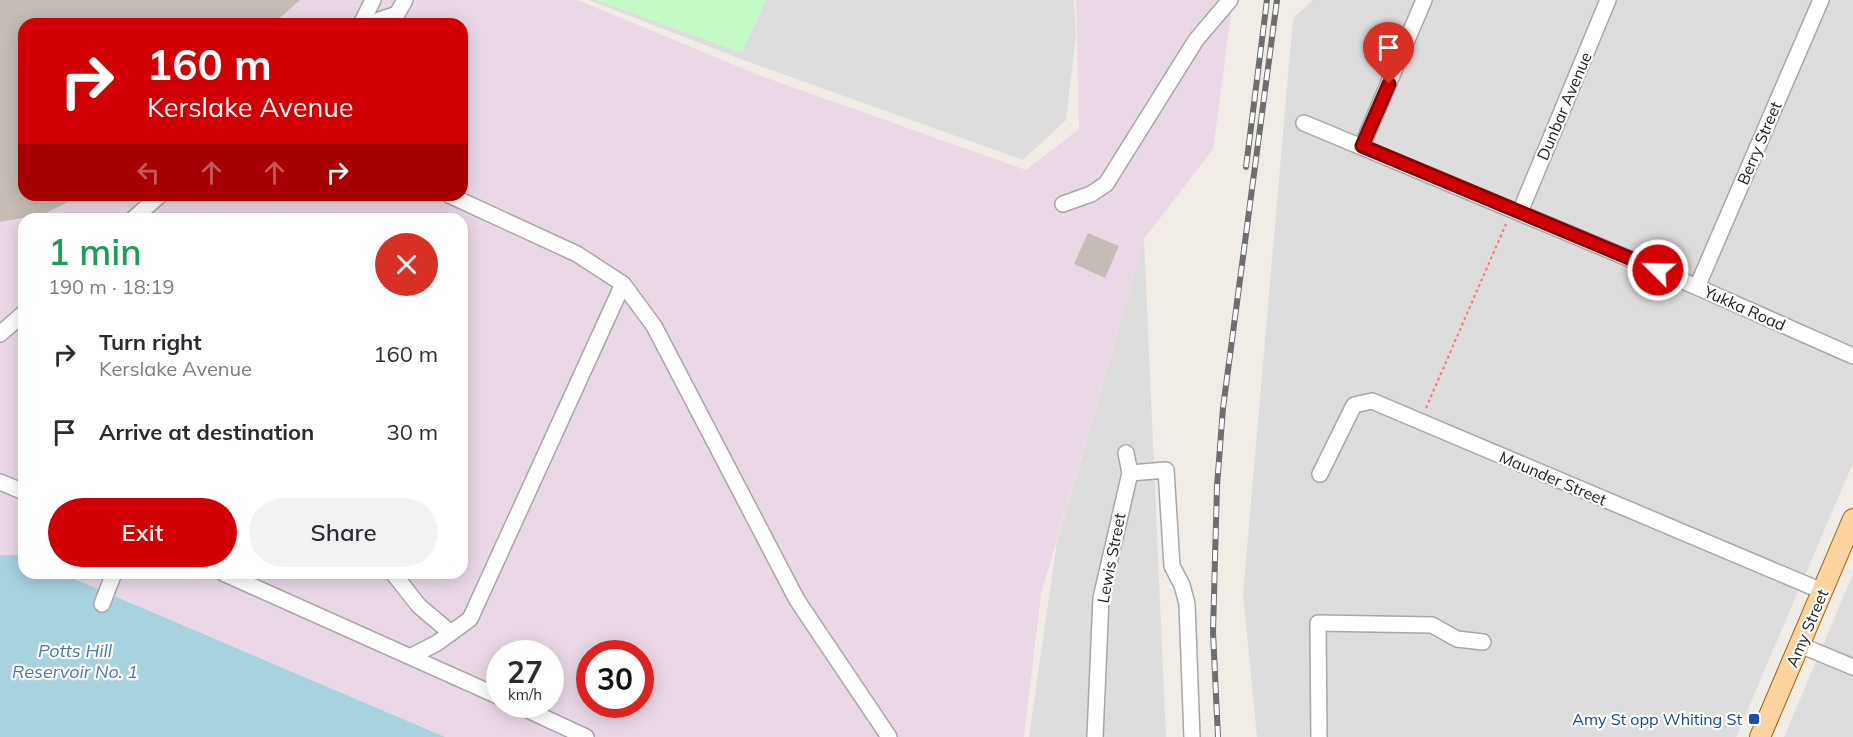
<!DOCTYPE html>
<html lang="en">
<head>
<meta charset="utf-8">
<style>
	:root { --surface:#fff; --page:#f2f2f3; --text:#2b2b33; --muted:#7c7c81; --accent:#d00004 }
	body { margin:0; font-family:Mulish,sans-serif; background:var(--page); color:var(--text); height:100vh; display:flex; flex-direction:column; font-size:22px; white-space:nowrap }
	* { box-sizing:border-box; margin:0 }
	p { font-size:20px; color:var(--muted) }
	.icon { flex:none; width:33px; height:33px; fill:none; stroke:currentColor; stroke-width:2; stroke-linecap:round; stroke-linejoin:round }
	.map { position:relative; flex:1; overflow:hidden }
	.drawer { position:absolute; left:18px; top:213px; width:450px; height:366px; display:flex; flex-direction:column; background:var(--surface); border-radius:18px; box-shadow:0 3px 15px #0003 }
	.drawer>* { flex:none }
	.hud { position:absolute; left:18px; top:18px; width:450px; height:183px; border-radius:18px; box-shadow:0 3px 15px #0003; background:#d00004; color:#fff; overflow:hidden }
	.speed { position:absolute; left:486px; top:640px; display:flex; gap:12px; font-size:30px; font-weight:700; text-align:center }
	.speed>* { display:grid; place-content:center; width:78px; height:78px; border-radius:50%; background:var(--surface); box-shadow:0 3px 15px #0003; line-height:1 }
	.speed small { font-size:15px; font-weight:400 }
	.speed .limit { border:9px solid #d22; background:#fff; color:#111 }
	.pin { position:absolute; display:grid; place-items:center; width:51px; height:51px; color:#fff; margin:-62px -26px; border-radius:50% 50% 50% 0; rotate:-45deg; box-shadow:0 0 6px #0007 }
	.pin .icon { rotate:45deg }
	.me { position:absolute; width:66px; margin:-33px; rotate:293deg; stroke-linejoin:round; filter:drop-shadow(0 0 4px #0008) }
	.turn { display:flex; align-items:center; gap:21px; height:126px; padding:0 30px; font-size:27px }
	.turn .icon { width:78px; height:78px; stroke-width:2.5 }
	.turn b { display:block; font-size:42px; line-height:51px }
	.lanes { display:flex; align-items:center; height:57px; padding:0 30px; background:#0003; justify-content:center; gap:30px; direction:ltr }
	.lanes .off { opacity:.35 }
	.round { display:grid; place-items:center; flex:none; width:63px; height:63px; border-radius:32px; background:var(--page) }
	.head { display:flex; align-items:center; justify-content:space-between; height:102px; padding:0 30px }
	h1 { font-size:36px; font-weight:600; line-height:45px; color:#1e9e55 }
	.action { display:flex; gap:12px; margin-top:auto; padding:12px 30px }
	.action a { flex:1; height:69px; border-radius:36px; background:var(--accent); color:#fff; font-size:24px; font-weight:600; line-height:69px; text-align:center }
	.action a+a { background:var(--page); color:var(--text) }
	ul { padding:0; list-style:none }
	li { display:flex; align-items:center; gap:18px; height:78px; padding:0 30px }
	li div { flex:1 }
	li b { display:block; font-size:22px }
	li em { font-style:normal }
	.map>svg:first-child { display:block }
	.residential { fill:#dedddd }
	.industrial { fill:#ead8e7; fill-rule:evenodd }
	.park { fill:#c4fac7 }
	.water { fill:#a6d3de }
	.building { fill:#c5bdb5 }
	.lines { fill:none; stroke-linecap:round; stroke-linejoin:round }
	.minor-casing { stroke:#a7a7a7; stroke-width:18 }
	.major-casing { stroke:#9c6500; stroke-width:22 }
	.path { stroke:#fb796d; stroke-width:2; stroke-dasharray:3 3; stroke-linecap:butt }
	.minor { stroke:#fff; stroke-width:15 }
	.major { stroke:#fdd39f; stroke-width:20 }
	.rail-casing { stroke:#6e6e6e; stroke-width:6 }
	.rail { stroke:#fff; stroke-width:4; stroke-dasharray:11; stroke-linecap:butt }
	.route-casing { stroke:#870003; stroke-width:15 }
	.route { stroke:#d00004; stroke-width:10 }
	.transit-dot { fill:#1a4fb4; stroke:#fff; stroke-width:2 }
	.labels { text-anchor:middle; stroke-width:4.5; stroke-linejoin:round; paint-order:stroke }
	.street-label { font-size:16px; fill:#202020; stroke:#fff }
	.transit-label { font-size:16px; fill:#164399; stroke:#fff; text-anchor:end }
	.water-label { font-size:18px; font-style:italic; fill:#477aa9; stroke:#fff }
</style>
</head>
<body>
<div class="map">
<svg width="1853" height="737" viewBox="0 0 1853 737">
	<rect width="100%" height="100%" fill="#f1ede6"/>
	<g class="residential">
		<polygon points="589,0 1074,0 1076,35 1066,120 1023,160 746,61"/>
		<polygon points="1313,0 1853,0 1853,463 1736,737 1257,737 1243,594 1293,18"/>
		<polygon points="1144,239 1166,737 1029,737 1057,541"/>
		<polygon points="1853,574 1853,737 1784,737"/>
	</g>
	<path class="industrial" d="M0,0h578l183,76 265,94 53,-41 -3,-129h157l-20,149 -69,90 -103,355 -17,143h-1024zM24,24h438v171h-438zM24,219h438v354h-438zM500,654h50v51h-50zM590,654h50v51h-50z"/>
	<polygon class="park" points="596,0 766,0 742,53"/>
	<polygon class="water" points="0,555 17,555 24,558 24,573 60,573 445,737 0,737"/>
	<g class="building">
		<polygon points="0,0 300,0 273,24 24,24 24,195 82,195 44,214 0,222"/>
		<polygon points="1088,233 1119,246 1105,278 1074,264"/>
	</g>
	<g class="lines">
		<g class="minor-casing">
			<g id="minor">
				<polyline points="361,24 373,0"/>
				<polyline points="367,24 397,14 405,0"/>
				<polyline points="1304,123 1697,287 1853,356"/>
				<polyline points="1362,146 1424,0"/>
				<polyline points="449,195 577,254 623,284 654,326 797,600 889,737"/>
				<polyline points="1063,204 1091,194 1106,184 1196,40 1230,0"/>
				<polyline points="1520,212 1608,0"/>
				<polyline points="133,219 160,195"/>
				<polyline points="1697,287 1821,0"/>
				<polyline points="0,334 24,313"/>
				<polyline points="1130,473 1166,470 1172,566 1182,585 1187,604 1192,737"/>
				<polyline points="1320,474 1354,405 1372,401 1822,591"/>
				<polyline points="0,482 24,492"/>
				<polyline points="223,573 500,697"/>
				<polyline points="393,573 419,606 451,633"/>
				<polyline points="102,604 114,573"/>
				<polyline points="1800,645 1853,667"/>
				<polyline points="412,656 437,643 470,619 623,284"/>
				<polyline points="517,705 586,737"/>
				<polyline points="1095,737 1101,598 1130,473 1126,453"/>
				<polyline points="1319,737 1318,623 1432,625 1457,639 1483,642"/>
			</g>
		</g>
		<g class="major-casing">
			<polyline id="major" points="1760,737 1853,519"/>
		</g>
		<polyline class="path" points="1426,408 1506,224"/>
		<use href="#minor" class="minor"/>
		<use href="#major" class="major"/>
		<g class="rail-casing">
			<g id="rail">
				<polyline points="1246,167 1267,0"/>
				<polyline points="1218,737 1213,632 1217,486 1223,408 1277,0"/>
			</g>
		</g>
		<use href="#rail" class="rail"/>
	</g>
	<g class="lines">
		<g class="route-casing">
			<polyline id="route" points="1389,84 1362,146 1658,270"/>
		</g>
		<use href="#route" class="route"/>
	</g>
	<rect class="transit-dot" x="1748" y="713" width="12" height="12" rx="3"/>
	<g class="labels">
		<g class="street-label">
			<text transform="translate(1564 106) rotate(-67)" y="6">Dunbar Avenue</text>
			<text transform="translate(1759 143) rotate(-67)" y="6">Berry Street</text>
			<text transform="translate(1745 308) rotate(24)" y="6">Yukka Road</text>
			<text transform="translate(1553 478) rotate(23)" y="6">Maunder Street</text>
			<text transform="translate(1111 558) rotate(-79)" y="6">Lewis Street</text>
			<text transform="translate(1807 628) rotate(-67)" y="6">Amy Street</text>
		</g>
		<g class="transit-label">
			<text x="1742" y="725">Amy St opp Whiting St</text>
		</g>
		<g class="water-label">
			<text x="75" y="657">Potts Hill<tspan x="75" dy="21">Reservoir No. 1</tspan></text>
		</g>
	</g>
</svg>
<div class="speed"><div>27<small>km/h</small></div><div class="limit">30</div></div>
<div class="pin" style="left:1389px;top:84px;background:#d93025"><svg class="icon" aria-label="arrive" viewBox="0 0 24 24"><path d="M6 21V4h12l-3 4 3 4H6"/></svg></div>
<svg class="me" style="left:1658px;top:270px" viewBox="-20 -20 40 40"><circle r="17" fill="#d00004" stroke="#fff" stroke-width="3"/><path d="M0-11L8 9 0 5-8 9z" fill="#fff"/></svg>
<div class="hud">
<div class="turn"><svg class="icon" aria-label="right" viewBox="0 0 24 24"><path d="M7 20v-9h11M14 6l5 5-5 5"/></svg><div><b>160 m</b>Kerslake Avenue</div></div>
<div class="lanes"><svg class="icon off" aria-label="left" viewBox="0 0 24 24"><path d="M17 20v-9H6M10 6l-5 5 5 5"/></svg><svg class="icon off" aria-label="ahead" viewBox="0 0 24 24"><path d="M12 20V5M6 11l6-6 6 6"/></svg><svg class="icon off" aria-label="ahead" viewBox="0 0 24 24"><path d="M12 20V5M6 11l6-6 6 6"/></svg><svg class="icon" aria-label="right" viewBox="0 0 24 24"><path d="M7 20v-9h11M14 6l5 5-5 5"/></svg></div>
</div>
<section class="drawer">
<div class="head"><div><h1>1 min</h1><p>190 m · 18:19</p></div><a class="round" style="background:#d93025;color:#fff"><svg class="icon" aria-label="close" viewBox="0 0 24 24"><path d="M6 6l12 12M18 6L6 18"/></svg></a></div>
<ul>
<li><svg class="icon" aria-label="right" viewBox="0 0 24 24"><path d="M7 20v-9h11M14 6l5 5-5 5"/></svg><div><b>Turn right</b><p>Kerslake Avenue</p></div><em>160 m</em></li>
<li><svg class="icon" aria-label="arrive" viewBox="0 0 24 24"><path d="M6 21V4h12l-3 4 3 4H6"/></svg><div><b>Arrive at destination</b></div><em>30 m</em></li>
</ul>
<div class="action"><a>Exit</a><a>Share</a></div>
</section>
</div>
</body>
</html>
